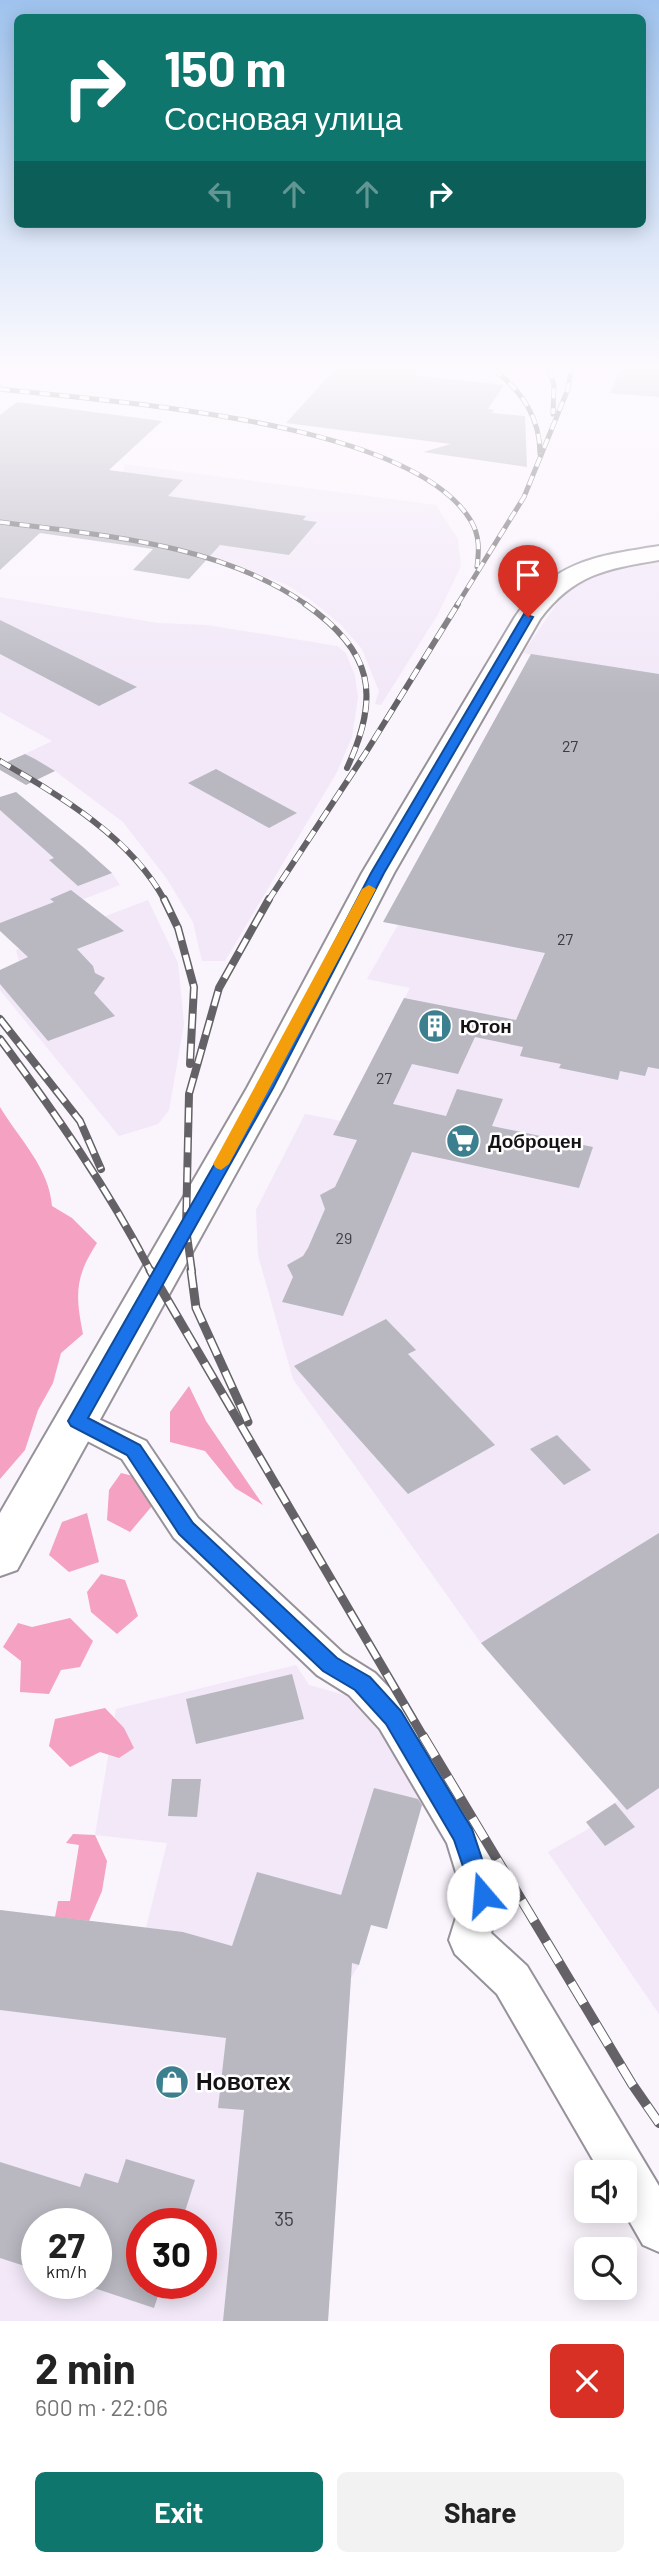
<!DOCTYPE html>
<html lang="en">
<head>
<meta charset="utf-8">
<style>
	:root { --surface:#fff; --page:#f2f2f2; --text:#222; --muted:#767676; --accent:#0f766e }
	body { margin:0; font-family:Barlow,sans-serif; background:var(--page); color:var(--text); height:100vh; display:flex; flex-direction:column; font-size:26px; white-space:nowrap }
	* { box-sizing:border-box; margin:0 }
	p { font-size:23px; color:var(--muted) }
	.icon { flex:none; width:38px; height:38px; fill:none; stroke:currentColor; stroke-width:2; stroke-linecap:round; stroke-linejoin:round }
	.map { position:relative; height:2321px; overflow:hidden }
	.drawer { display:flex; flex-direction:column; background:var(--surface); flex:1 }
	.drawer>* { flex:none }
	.banner { position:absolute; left:14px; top:14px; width:632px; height:214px; border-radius:10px; box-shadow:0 4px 18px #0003; background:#0f766e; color:#fff; overflow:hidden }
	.controls { position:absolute; left:574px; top:2160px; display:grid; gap:14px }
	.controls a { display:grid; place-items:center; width:63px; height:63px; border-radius:10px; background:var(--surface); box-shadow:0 4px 18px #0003; font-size:35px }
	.speed { position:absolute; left:21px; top:2208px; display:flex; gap:14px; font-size:35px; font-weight:700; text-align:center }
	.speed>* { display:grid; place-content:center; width:91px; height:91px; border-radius:50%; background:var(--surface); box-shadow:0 4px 18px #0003; line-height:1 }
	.speed small { font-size:18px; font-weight:400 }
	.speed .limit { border:10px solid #d22; background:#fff; color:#111 }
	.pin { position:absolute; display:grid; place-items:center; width:60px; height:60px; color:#fff; margin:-72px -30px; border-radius:50% 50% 50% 0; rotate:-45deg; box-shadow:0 0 7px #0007 }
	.pin .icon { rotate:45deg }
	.me { position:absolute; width:77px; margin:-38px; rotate:342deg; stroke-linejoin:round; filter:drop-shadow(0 0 5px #0008) }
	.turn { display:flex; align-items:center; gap:24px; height:147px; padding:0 35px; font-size:32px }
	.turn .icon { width:91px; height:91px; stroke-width:2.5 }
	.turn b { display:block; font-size:49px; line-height:60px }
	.lanes { display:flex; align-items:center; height:66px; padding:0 35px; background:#0003; justify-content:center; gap:35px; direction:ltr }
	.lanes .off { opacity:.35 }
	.round { display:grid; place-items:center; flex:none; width:74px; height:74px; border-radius:10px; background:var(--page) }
	.headline { display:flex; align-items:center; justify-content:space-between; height:119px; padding:0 35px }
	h1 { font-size:42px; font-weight:700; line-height:52px }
	.button { display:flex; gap:14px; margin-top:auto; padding:14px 35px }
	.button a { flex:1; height:80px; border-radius:10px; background:var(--accent); color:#fff; font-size:28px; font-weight:700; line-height:80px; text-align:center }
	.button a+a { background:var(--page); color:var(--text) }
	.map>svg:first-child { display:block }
	.built { fill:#f2e8f8; fill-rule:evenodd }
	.forest { fill:#f4a1c2 }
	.building { fill:#b9b8c1 }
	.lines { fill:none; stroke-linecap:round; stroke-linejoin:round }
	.street-casing { stroke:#97929a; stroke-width:4 }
	.primary-casing { stroke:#97929a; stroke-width:4 }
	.street { fill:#fff; fill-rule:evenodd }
	.primary { fill:#fff; fill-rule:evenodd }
	.rail-far4-casing { stroke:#656267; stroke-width:5 }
	.rail-far3-casing { stroke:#656267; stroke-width:6 }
	.rail-far2-casing { stroke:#656267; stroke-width:8 }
	.rail-far1-casing { stroke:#656267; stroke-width:9 }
	.rail-casing { stroke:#656267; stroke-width:10 }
	.rail-far4 { stroke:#fff; stroke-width:3.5; stroke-dasharray:10; stroke-linecap:butt }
	.rail-far3 { stroke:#fff; stroke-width:4.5; stroke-dasharray:12; stroke-linecap:butt }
	.rail-far2 { stroke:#fff; stroke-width:5; stroke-dasharray:15; stroke-linecap:butt }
	.rail-far1 { stroke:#fff; stroke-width:6; stroke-dasharray:18; stroke-linecap:butt }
	.rail { stroke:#fff; stroke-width:8; stroke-dasharray:24; stroke-linecap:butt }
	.route { fill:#1a73e8; stroke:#114b97; stroke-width:2 }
	.slow { fill:#f59e0b }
	.labels { text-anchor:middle; stroke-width:5; stroke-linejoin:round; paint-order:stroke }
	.number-label { font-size:16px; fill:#3d3c40 }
	.poi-label { font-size:19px; font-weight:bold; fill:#141215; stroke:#fff; text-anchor:start }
	.near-number-label { font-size:19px; fill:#3d3c40 }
	.near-poi-label { font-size:23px; font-weight:bold; fill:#141215; stroke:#fff; text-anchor:start }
</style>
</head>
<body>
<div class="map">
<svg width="659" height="2321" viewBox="0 0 659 2321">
	<rect width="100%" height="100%" fill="#faf4fd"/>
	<g class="built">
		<polygon points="124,464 436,505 458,539 461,566 437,616 381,705 375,704 379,691 362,649 340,624 311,600 285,584 187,549 61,528 124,470"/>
		<polygon points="659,559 659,2014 548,1852 590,1828 586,1822 619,1800 481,1643 293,1379 258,1255 256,1210 305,1114 341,1121 410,988 367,979 398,925 420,855 531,655 523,653 570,584 596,570"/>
		<polygon points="0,597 158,623 207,625 337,646 346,653 355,676 358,697 352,737 337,772 225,961 202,961 193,922 167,879 123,822 55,771 25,754 52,741 0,712"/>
		<polygon points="16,792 112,873 120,885 0,931 0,797"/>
		<polygon points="148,900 178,963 184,1024 169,1110 158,1124 119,1136 0,990 0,970 19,961 16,950"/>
		<path d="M296,1665l13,20 57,16 57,100 -36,128 -16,-4 -12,40 -8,13 -23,343h-328v-411l146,18 21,-85 -72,-8 21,-126zM37,2224h59v60h-59zM142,2224h59v60h-59z"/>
	</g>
	<g class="forest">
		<path d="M0,1107c19,32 49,60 52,99l20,12 25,25c-22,34 -22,51 -14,91l-22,19 -8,30 -15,27 -13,40 -25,29z"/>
		<polygon points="189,1386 206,1421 263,1505 235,1488 205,1451 170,1442 170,1412"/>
		<polygon points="121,1473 137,1477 152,1506 130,1532 107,1520 109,1490"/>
		<polygon points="87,1513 99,1562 69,1572 49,1555 62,1522"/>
		<polygon points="101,1574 125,1580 138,1616 117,1634 91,1612 87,1592"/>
		<polygon points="70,1618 93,1641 80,1667 61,1670 49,1694 20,1692 21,1661 3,1647 18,1623 32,1627"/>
		<polygon points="105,1708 124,1728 134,1748 119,1758 100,1752 70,1767 49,1746 55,1719"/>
		<polygon points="73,1834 95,1835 107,1861 102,1891 89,1921 55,1917 58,1901 70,1901 79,1845 66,1843"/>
	</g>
	<g class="building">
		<polygon points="335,369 419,369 414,375 504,385 488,409 494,410 492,413 525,416 527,467 423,452 451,444 286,423"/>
		<polygon points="621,369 659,369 659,397 610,393"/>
		<polygon points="17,402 162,421 109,470 183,480 168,496 306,516 303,520 317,522 289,555 220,545 189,579 133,570 153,549 40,533 0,570 0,415"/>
		<polygon points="0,620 137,687 99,706 0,654"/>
		<polygon points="531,654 659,674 659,1069 648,1067 645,1076 620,1071 618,1080 559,1068 561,1064 520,1056 523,1047 475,1037 458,1074 412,1064 393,1104 446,1116 457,1089 503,1099 492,1126 593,1147 579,1188 412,1152 343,1316 282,1302 293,1277 287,1265 303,1256 308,1248 325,1209 320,1195 335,1187 357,1140 333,1135 404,998 516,1020 545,953 383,922"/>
		<polygon points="25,754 35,759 55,771 26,785 0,770 0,765"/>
		<polygon points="216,769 297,813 269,828 188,783"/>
		<polygon points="16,792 83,847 112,873 78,886 49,860 54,858 0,810 0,797"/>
		<polygon points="71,890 124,931 77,949 93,966 95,973 105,978 94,993 115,1016 48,1041 0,984 0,970 28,957 0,931 0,923 54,902 50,899"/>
		<polygon points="386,1319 416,1350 408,1354 495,1445 408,1494 294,1366"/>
		<polygon points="557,1435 591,1470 564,1485 530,1449"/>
		<polygon points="659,1533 659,1788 627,1810 481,1643"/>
		<polygon points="292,1674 304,1719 196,1744 186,1699"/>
		<polygon points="172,1779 201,1779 197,1817 168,1816"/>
		<polygon points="374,1788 418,1799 422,1805 387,1929 371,1925 359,1965 352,1963 328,2321 223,2321 244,2110 218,2108 226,2038 0,2010 0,1910 183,1932 232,1946 257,1872 341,1895"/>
		<polygon points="615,1803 635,1827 605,1846 586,1822"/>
		<polygon points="126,2159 195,2180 181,2224 142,2224 142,2284 162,2284 154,2308 91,2287 91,2284 96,2284 96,2224 37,2224 37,2270 0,2258 0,2162 80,2187 85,2173 118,2183"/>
	</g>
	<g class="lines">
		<g class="street-casing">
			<polygon id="street" points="77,1409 146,1441 198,1518 343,1653 375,1673 406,1705 484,1836 503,1895 491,1933 527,1966 659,2186 659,2252 643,2245 623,2210 625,2172 600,2172 497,1994 455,1954 449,1940 463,1895 447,1843 380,1729 349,1695 317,1675 174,1538 122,1459 66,1430 61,1421 66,1412"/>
		</g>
		<g class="primary-casing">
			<path id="primary" d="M659,546v14c-53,9 -85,14 -119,59l-146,254 -111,215 -266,482 -17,6v-63l247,-425 115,-215 153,-256c38,-56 81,-61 144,-71z"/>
		</g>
		<use href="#street" class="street"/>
		<use href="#primary" class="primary"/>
		<g class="rail-far4-casing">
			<g id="rail-far4">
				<path d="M494,369c28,23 46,48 46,85"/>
				<polyline points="549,369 554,385 553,414"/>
				<path d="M0,389c111,13 411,31 471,132 9,15 8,30 6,46"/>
				<path d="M0,522c104,14 219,21 307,83"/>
				<polyline points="457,605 524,497 568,389 571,369"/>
			</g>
		</g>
		<g class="rail-far3-casing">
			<g id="rail-far3">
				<path d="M305,604c68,47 76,91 42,164"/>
				<path d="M0,761c60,35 131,76 165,140"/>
				<polyline points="268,901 365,754 458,604"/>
			</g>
		</g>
		<g class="rail-far2-casing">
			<g id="rail-far2">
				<polyline points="164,899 178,928 194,987 190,1064"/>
				<polyline points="0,1019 80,1121 101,1169"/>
				<path d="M0,1039c56,75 108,150 151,233"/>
				<polyline points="192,1272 186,1228 189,1094 219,988 269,899"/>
			</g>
		</g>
		<g class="rail-far1-casing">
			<g id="rail-far1">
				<polyline points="150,1270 424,1738"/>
				<polyline points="191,1270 196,1308 248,1422"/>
			</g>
		</g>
		<g class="rail-casing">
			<polyline id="rail" points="423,1736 632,2084 659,2123"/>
		</g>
		<use href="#rail-far4" class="rail-far4"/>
		<use href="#rail-far3" class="rail-far3"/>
		<use href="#rail-far2" class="rail-far2"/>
		<use href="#rail-far1" class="rail-far1"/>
		<use href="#rail" class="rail"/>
	</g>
	<linearGradient id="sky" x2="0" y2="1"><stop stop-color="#9fc3ee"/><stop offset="0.53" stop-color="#fdfafe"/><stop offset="1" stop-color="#fdfafe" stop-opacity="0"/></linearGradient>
	<rect width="659" height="694" fill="url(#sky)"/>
	<polygon class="route" points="524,614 533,617 384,873 273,1088 88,1418 140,1445 193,1523 337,1658 370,1677 401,1711 472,1829 494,1895 491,1902 483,1906 475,1902 454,1840 386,1724 355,1690 323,1671 179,1534 127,1455 71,1426 68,1421 258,1088 371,873"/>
	<polygon class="slow" points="369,885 376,889 229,1164 221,1170 216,1168 213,1164 362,889"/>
	<defs>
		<g id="building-disc" transform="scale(1.75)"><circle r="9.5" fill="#3c7f8f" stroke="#fff"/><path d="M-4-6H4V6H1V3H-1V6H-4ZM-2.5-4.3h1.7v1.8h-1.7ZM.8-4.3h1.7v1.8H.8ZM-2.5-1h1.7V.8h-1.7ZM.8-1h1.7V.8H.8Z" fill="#fff"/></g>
		<g id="supermarket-disc" transform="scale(1.75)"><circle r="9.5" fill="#3c7f8f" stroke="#fff"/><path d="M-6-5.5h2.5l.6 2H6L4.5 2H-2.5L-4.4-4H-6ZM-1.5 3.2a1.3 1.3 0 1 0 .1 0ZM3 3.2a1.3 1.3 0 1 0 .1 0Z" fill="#fff"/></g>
		<g id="shop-disc" transform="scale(1.75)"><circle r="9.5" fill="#3c7f8f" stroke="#fff"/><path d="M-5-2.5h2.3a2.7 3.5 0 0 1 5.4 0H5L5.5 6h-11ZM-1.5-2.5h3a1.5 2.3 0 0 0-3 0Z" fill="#fff"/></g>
	</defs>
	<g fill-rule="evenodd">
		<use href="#building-disc" x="435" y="1026"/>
		<use href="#supermarket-disc" x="463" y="1141"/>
		<use href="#shop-disc" x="172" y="2082"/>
	</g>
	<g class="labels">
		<g class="number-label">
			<text x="570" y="752">27</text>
			<text x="565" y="945">27</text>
			<text x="384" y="1084">27</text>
			<text x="344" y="1244">29</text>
		</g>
		<g class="poi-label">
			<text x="460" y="1033">Ютон</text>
			<text x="488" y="1148">Доброцен</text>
		</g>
		<g class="near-number-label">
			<text x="284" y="2226">35</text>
		</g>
		<g class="near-poi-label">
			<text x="196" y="2090">Новотех</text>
		</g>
	</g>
</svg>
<div class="controls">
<a><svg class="icon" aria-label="sound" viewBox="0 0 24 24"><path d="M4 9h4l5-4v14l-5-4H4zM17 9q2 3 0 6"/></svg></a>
<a><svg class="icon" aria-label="search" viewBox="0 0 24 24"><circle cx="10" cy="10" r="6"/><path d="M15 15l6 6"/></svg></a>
</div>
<div class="speed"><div>27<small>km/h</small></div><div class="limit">30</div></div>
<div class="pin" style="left:528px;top:617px;background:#d93025"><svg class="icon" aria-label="arrive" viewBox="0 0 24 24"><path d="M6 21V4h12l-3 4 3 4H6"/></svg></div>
<svg class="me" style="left:483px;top:1895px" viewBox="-20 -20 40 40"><circle r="19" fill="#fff"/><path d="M0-13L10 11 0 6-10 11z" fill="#1a73e8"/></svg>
<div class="banner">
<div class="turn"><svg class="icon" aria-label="right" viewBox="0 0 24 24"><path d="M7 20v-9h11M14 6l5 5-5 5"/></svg><div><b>150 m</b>Сосновая улица</div></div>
<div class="lanes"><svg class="icon off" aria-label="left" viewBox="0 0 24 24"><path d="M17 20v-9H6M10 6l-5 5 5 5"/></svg><svg class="icon off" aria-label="ahead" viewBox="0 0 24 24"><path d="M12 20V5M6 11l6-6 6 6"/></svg><svg class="icon off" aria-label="ahead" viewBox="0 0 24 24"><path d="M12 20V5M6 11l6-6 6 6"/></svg><svg class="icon" aria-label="right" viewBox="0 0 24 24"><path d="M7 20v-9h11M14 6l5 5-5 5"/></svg></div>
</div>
</div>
<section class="drawer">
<div class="headline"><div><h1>2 min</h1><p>600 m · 22:06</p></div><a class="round" style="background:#d93025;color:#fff"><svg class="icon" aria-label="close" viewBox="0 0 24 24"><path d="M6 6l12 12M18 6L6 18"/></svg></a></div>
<div class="button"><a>Exit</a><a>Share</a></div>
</section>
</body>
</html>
